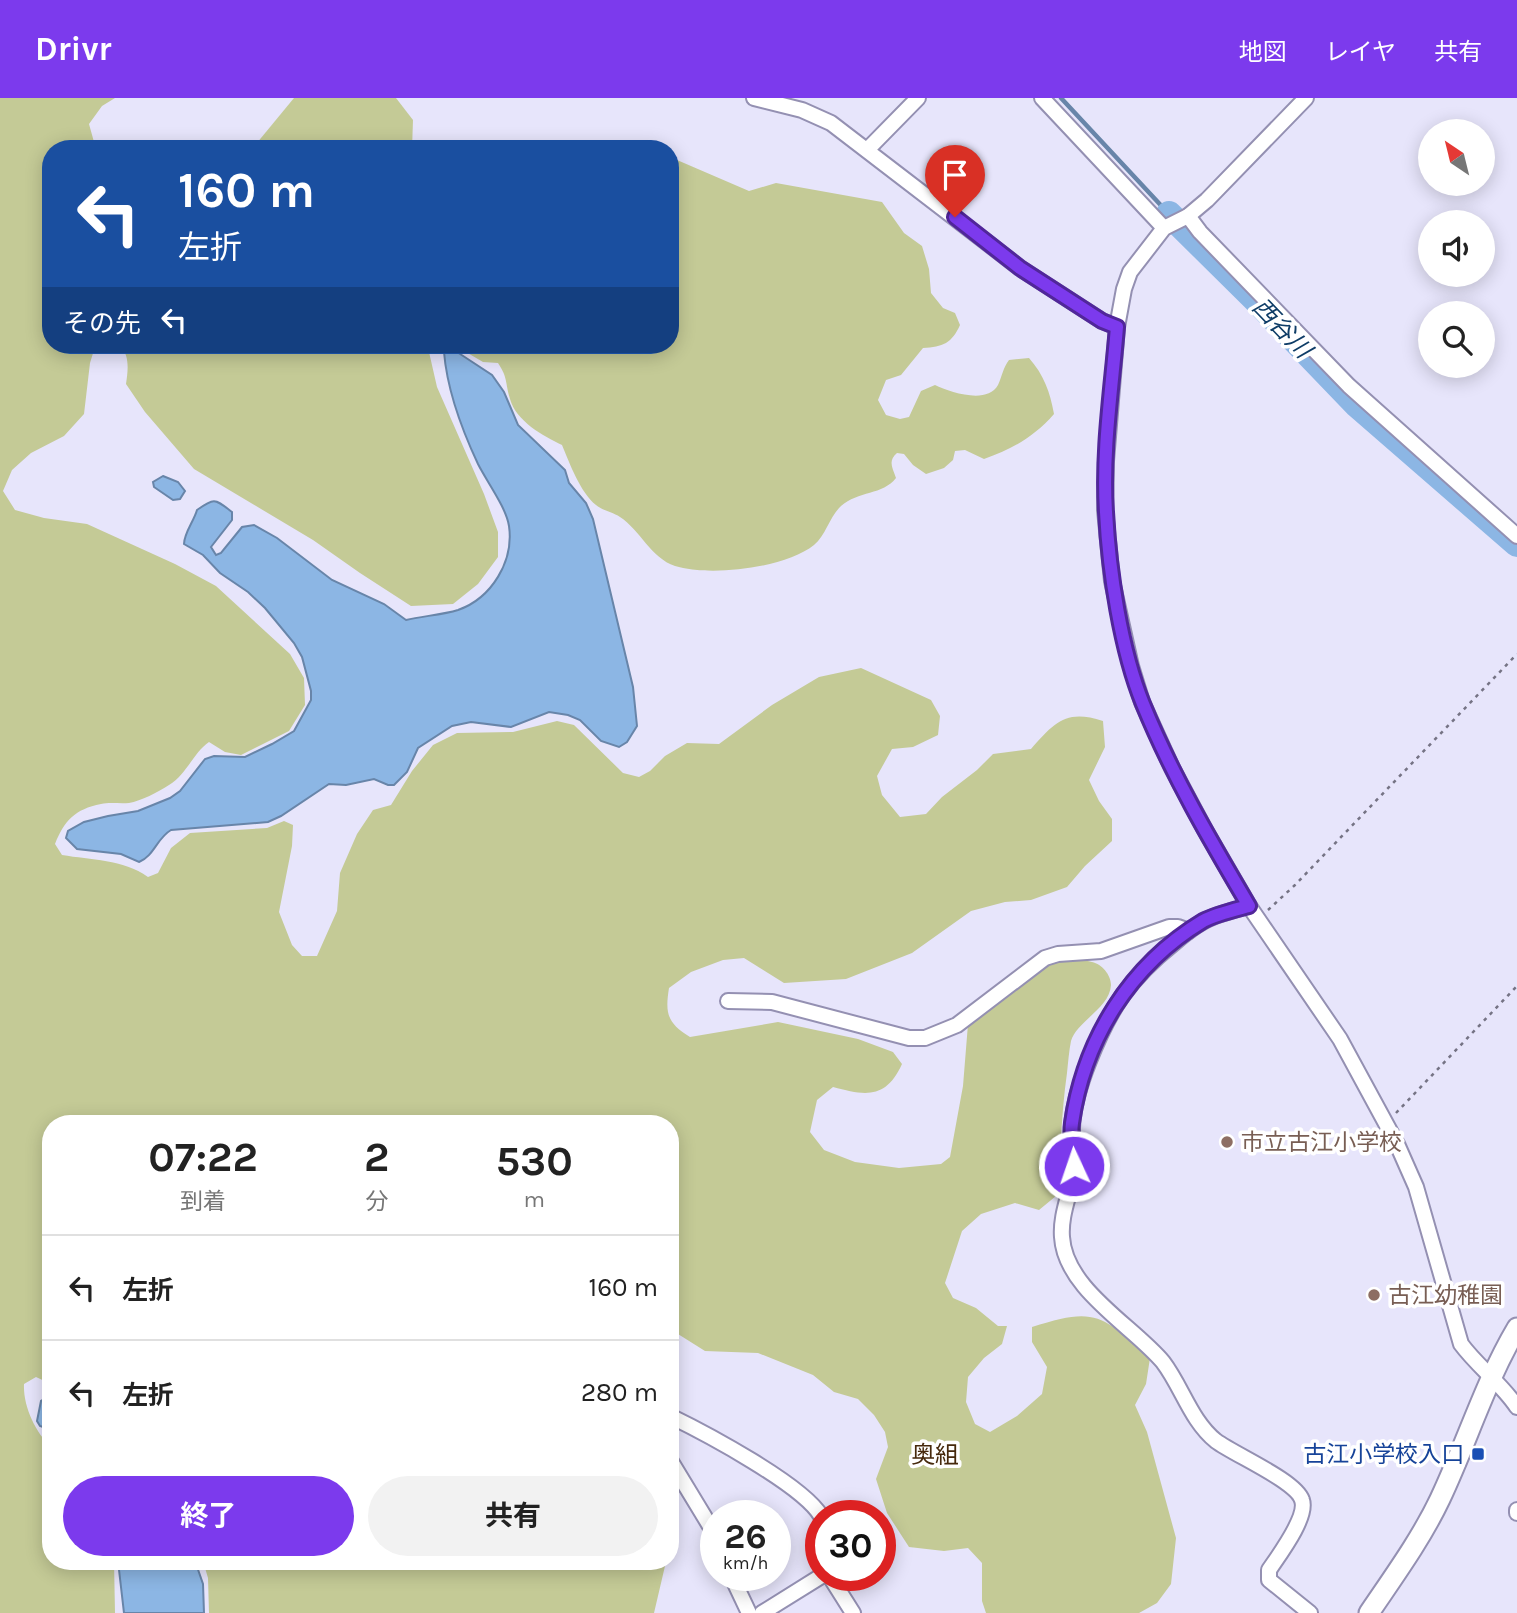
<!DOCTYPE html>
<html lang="ja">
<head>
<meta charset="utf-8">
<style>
	:root { --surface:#fff; --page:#f2f2f2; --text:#222; --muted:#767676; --line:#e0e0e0; --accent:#7c3aed }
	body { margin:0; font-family:Karla,"Noto Sans JP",sans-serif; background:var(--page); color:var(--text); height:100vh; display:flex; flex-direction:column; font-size:26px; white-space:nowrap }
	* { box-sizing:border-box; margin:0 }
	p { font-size:23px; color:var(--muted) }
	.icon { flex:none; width:38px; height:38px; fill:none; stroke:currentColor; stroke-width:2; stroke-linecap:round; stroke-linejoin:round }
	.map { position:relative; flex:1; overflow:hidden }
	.side { position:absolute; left:42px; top:1017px; width:637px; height:455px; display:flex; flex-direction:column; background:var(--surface); border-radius:28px; box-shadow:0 4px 18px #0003 }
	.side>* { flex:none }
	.banner { position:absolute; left:42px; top:42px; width:637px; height:214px; border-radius:28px; box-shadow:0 4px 18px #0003; background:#1a4fa0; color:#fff; overflow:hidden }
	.needle { width:46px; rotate:325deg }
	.fabs { position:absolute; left:1418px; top:21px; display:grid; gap:14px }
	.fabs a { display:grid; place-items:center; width:77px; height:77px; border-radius:50%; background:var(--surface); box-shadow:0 4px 18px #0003; font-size:35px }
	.speed { position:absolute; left:700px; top:1402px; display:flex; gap:14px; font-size:35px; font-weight:700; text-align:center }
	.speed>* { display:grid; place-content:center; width:91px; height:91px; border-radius:50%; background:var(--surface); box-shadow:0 4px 18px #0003; line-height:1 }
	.speed small { font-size:18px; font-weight:400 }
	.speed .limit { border:10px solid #d22; background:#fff; color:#111 }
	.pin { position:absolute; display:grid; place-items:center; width:60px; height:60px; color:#fff; margin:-72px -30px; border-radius:50% 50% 50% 0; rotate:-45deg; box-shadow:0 0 7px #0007 }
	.pin .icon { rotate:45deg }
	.me { position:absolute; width:77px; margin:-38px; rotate:357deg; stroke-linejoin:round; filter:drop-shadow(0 0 5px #0008) }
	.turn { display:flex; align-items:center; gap:24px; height:147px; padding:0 21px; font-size:32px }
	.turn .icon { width:91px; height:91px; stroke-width:2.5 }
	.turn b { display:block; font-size:49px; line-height:60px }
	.then { display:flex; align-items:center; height:66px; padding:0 21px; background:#0003; gap:14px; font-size:26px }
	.eta { display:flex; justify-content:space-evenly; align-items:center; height:119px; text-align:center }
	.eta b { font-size:42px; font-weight:700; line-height:49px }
	.button { display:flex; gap:14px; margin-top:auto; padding:14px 21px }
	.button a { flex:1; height:80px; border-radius:42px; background:var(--accent); color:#fff; font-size:28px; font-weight:700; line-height:80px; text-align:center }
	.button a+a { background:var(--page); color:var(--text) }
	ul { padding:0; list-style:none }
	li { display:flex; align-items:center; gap:21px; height:105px; padding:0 21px; border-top:2px solid var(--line) }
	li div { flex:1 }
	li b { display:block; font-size:26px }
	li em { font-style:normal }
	header { display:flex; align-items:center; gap:42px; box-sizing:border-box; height:98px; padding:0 35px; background:var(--accent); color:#fff }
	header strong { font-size:33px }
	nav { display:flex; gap:38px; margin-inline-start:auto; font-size:24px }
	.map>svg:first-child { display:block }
	.green { fill:#c4ca96 }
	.water { fill:#8cb6e4; stroke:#6885a9; stroke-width:2 }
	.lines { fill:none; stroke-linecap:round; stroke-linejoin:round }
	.stream { stroke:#6885a9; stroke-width:4.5 }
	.river { stroke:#8cb6e4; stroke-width:26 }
	.street-casing { stroke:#9490b2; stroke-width:18 }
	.secondary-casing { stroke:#9490b2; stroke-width:23 }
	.path { stroke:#757384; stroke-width:2.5; stroke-dasharray:3.5 5; stroke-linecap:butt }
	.street { stroke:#fff; stroke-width:14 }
	.secondary { stroke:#fff; stroke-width:19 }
	.route-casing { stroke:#51269a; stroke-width:18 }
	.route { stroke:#7c3aed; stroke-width:12 }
	.education-dot { fill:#8d6e63; stroke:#fff; stroke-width:2.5 }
	.transit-dot { fill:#1a4fb4; stroke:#fff; stroke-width:2.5 }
	.labels { text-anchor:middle; stroke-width:7; stroke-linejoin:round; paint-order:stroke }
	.education-label { font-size:23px; fill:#785e54; stroke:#fff; text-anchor:start }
	.transit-label { font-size:23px; fill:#164399; stroke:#fff; text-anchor:end }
	.water-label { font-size:24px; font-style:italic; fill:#0f3d67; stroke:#fff }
	.neighbourhood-label { font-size:24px; fill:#46290c; stroke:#fff }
</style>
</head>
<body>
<header>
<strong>Drivr</strong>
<nav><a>地図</a><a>レイヤ</a><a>共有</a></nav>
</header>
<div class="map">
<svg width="1517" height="1515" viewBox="0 0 1517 1515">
	<rect width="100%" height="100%" fill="#e7e5fb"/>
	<g class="green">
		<path d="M0,0h115l-13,8 -13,18 5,18 8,7h-51v196h41l2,5 -4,13 -6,51 -20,22 -33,17 -19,17 -9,21 12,19 29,8 43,6 88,40 41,22 74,68 14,24 1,27 -16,26 -48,24 -16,-3 -16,-10c-16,11 -22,32 -40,43 -11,7 -28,16 -40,18 -9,1 -19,-1 -28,1 -26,5 -37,17 -46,40l7,11c29,5 61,4 86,22l10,-4 13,-25 19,-15 77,-5 17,-7 9,4 -1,21 -13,66 13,33 10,11h15l20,-45 3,-38 17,-39 16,-24 18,-5 21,-34 21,-26 24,-12 56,-1 44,-11 17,4 49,48 16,4 11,-6 15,-15 22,-13 32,1 53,-39 47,-28 42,-9 70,32 9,16 -2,19 -25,12 -21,2 -15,27 5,19 18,22 26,-3 16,-17 35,-27 16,-16 38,-5c24,-27 35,-40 72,-28l2,26 -16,33 10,21 13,18v22l-27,25 -18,21 -36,13 -26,2 -34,9 -59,42 -66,26 -62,4 -40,-25 -21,2 -32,12 -22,16c-4,25 -2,35 21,49l88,-15 80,17 35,13 9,12c-16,35 -36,32 -69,23l-16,13 -7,32 14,18 31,12 44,6 42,-4 9,-7 13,-71 5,-62c35,-28 76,-74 124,-62 10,2 19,13 19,23 -1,23 -34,36 -40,56 -2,10 -3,22 -4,32 -6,41 -6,82 -11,123l-17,14 -24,-7 -34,11 -19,17 -17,52 8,15 23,10 22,18h9l-5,18 -18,14 -16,19 -2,25 9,22 15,8 27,-16 25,-22 5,-27 -15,-25v-15c64,-21 70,-12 118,31l-4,26 -11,21 12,27 29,106 -5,46 -14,19 -18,10h-153l-4,-12v-38l-14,-15 -24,3 -35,-4 -22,-34 -11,-34 12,-32 -3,-15 -11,-17 -16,-16 -24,-7 -21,-17 -55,-22 -53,-2 -35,-22v-205h-619v260l-15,-7 -12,7c-1,22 11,48 27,63v114h63l1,52h-115z"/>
		<polygon points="294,0 396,0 413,22 412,51 252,51"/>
		<path d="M677,62l72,31 27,-8 106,19 22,31 18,13 7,23 2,24 12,15 12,5 5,12c-8,18 -17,22 -37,23l-22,27 -15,5 -8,20 8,15 14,4 9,-2 12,-26 14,-6c15,7 52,20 63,0 4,-9 5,-17 11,-25l20,-2c15,17 21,34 25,56 -20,23 -42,35 -70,45l-19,-9 -10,1 -2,9 -9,8 -18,6 -13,-9 -9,-11 -7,-1c-9,8 -5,14 -1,25 -13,17 -38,13 -55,28 -11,10 -15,29 -27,39 -29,23 -104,32 -139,21 -24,-8 -35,-36 -55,-49 -7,-5 -17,-6 -24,-12 -16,-13 -26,-41 -34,-60 -19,-9 -46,-24 -52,-46 -5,-17 -2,-21 -12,-36l-15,-1 -29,-17h216v-184z"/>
		<path d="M120,247h314l-5,7 8,35 47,107 14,38v25l-20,27 -25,20 -42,2 -51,-33 -47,-33 -119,-71 -49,-57 -19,-28c2,-14 4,-28 -6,-39z"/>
		<polygon points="203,1463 664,1463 665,1468 654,1515 209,1515 208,1480"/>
	</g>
	<g class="water">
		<path d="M451,250l41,27 12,17 14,33 47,45 4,13 17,20 7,16 40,168 4,39 -10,16 -8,5 -18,-6 -21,-21 -12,-5 -19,-3 -38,15 -40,-5 -19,4 -34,22 -11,24 -13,13h-6l-14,-6 -28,6 -17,-1 -48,32 -13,6 -97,8c-14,8 -17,26 -32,32l-18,-8 -44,-5 -11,-11 2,-7 16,-9 24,-6 30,-5 32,-13 10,-7 25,-32 9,-3 31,1 27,-13 22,-13 17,-31v-9l-9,-34 -8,-14 -29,-35 -17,-16 -28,-19 -17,-18 -19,-11c0,-11 10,-23 13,-34 18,-13 18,-11 35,2v8l-21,27 5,8 5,-2 21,-26 12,-2 23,13 55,42 52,24 22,16c16,-4 36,-5 52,-10 34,-12 56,-49 51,-84 -3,-19 -22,-44 -31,-62 -16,-34 -31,-75 -34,-112z"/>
		<polygon points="163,378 178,384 185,393 180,401 173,402 154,389 153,384"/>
		<polygon points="46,1300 51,1301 51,1332 40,1328 37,1323 41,1303"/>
		<polygon points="118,1463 195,1463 203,1486 204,1515 124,1515"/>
	</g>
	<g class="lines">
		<polyline class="stream" points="1061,0 1169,116"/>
		<polyline class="river" points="1169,116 1257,203 1357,307 1517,446"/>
		<g class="street-casing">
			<g id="street">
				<polyline points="754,0 802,12 831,25 1020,170 1102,223 1117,229"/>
				<polyline points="1042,0 1164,130"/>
				<path d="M1306,0l-99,102 -19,16 -24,12 -34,44 -6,17 -7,38 -11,134 -1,49 7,71 19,85 11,36 30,66 33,62 44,76 91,133 57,105 19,43 45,157c17,23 40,39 56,63"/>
				<polyline points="867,52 918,0"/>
				<polyline points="1188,118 1200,134 1349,288 1517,438"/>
				<path d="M1249,808c-15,4 -32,8 -45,15 -11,6 -21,14 -30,22 -45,36 -64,65 -85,118 -8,20 -16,45 -17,67 0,12 2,24 2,37 -1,24 -14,47 -12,72 3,52 71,89 101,125 19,25 28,59 53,79 19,14 80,40 86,59 6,17 -23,55 -33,70v10l41,33"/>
				<polyline points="728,903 772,904 909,940 925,940 957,927 1045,860 1058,856 1101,853 1169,829 1178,829 1189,833"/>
				<path d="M670,1318c35,17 133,69 151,100"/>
				<polyline points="670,1362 710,1428 716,1441"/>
				<polyline points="1517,1412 1517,1415"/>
				<polyline points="731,1477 749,1515"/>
				<polyline points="829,1477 853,1515"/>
				<polyline points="762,1515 823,1477"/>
			</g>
		</g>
		<g class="secondary-casing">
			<path id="secondary" d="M1369,1515c25,-37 52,-74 71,-114 27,-57 45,-117 77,-171"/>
		</g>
		<g class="path">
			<polyline points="1268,812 1295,787 1517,556"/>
			<polyline points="1396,1015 1517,888"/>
		</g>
		<use href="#street" class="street"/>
		<use href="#secondary" class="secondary"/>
	</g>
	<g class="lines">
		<g class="route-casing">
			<path id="route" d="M955,119l65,51 82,53 15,6c-5,61 -15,124 -11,185 3,59 15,138 37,192 29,71 67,136 106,202 -15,4 -33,8 -46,15 -73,44 -119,118 -131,202 -2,14 1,29 2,43"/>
		</g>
		<use href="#route" class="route"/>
	</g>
	<g class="education-dot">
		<circle cx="1227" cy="1044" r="7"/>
		<circle cx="1374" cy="1197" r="7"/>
	</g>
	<rect class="transit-dot" x="1471" y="1349" width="14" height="14" rx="3.5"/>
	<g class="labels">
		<g class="education-label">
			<text x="1241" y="1052">市立古江小学校</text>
			<text x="1388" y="1205">古江幼稚園</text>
		</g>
		<g class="transit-label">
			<text x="1464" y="1364">古江小学校入口</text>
		</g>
		<g class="water-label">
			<text transform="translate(1282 230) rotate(46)" y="8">西谷川</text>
		</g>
		<g class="neighbourhood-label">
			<text x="935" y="1365">奥組</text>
		</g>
	</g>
</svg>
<div class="fabs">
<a><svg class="needle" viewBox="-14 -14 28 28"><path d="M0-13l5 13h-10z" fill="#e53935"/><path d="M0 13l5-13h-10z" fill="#767676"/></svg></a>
<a><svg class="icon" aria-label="sound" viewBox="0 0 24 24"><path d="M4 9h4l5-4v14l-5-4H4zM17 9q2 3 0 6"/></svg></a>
<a><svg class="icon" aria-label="search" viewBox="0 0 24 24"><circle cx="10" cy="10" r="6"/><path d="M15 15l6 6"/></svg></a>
</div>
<div class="speed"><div>26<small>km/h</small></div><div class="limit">30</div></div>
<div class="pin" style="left:955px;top:119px;background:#d93025"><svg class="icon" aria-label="arrive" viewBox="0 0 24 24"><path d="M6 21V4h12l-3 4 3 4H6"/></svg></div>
<svg class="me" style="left:1074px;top:1068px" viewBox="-20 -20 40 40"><circle r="17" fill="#7c3aed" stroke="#fff" stroke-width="3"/><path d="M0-11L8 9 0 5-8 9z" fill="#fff"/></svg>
<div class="banner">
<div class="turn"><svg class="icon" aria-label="left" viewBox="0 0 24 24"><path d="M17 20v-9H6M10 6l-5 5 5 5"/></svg><div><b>160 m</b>左折</div></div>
<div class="then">その先<svg class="icon" aria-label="left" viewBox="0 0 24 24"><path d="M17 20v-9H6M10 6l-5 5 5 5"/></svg></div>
</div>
<section class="side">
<div class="eta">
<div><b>07:22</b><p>到着</p></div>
<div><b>2</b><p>分</p></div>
<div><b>530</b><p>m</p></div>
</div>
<ul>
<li><svg class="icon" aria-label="left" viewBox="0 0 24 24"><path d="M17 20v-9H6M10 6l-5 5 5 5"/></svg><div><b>左折</b></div><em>160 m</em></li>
<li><svg class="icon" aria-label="left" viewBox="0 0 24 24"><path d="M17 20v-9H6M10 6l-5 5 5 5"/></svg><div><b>左折</b></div><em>280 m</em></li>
</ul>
<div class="button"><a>終了</a><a>共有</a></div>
</section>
</div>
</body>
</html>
